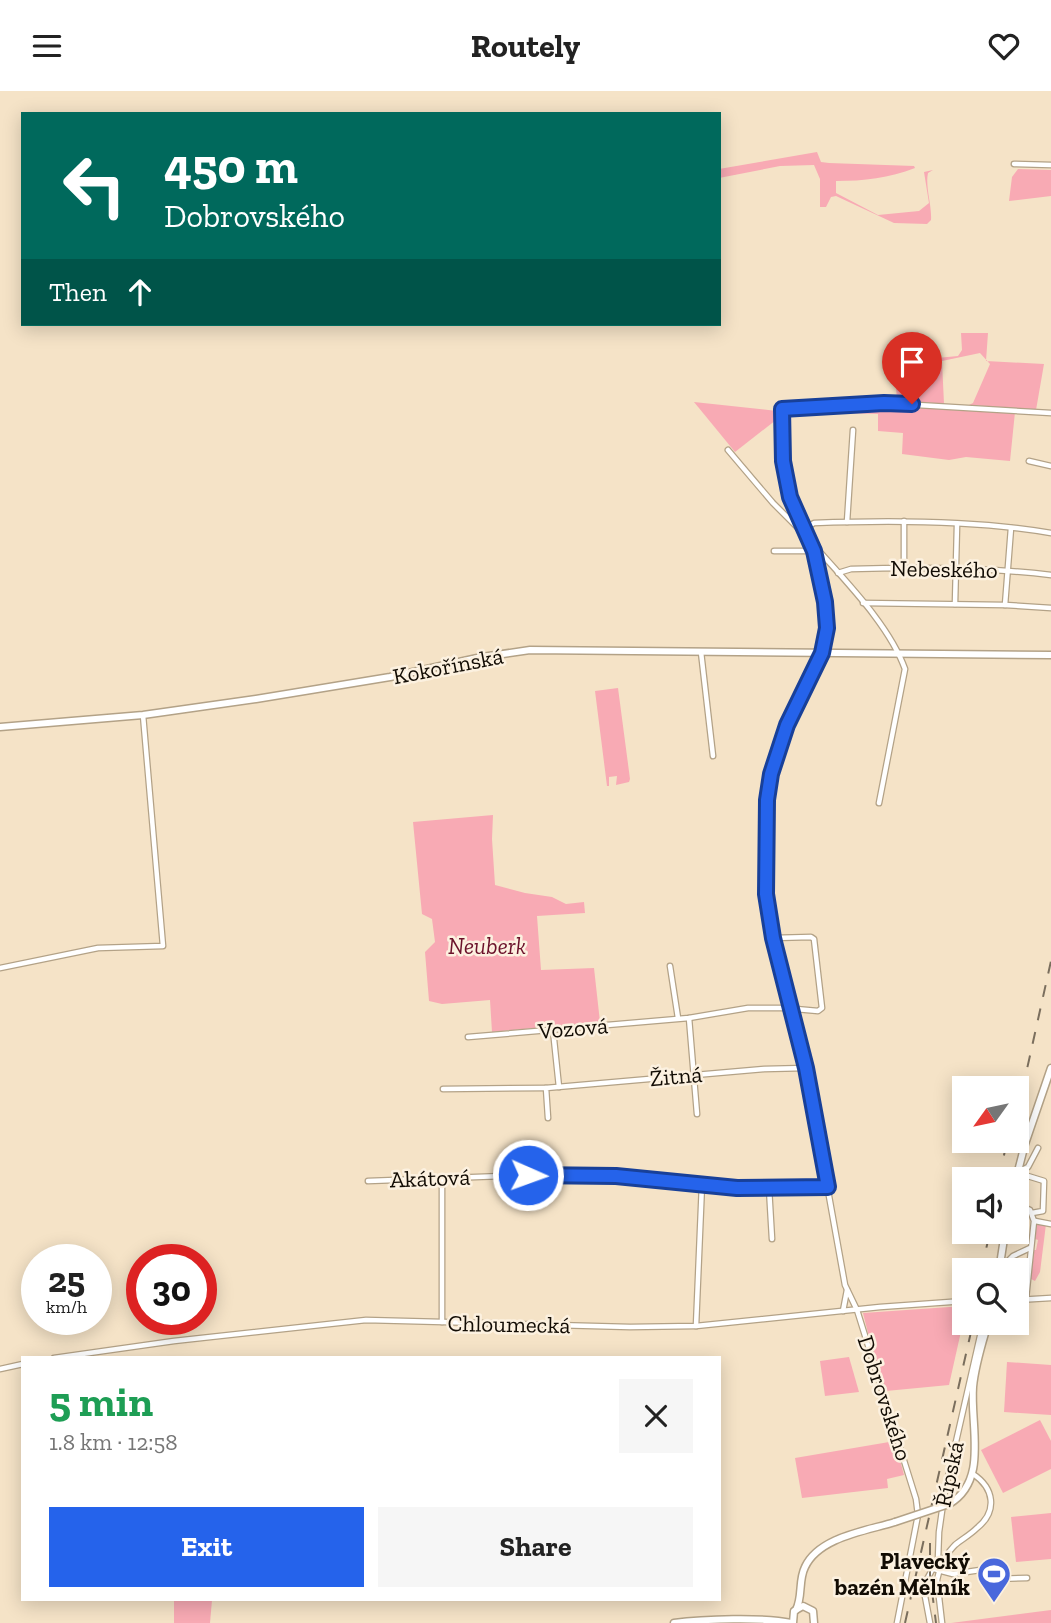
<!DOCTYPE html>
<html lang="en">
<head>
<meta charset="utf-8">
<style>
	:root { --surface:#fff; --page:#f6f6f6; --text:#222; --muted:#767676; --accent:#2563eb }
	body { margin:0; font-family:"Zilla Slab",serif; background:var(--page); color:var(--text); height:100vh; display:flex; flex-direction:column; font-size:26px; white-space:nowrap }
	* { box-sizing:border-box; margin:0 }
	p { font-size:23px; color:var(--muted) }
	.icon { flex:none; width:38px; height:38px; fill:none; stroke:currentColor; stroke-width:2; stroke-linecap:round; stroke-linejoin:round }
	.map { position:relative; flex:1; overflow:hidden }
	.details { position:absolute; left:21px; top:1265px; width:700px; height:245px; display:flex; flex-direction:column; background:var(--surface); border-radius:0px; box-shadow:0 4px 18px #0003 }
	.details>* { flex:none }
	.top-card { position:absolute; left:21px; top:21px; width:700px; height:214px; border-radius:0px; box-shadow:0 4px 18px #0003; background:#00695c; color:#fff; overflow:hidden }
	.needle { width:46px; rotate:237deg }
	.tools { position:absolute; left:952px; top:985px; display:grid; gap:14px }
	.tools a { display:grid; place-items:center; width:77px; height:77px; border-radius:0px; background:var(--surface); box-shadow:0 4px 18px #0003; font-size:35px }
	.speed { position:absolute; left:21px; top:1153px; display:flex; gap:14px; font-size:35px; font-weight:700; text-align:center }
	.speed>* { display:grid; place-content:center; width:91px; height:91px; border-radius:50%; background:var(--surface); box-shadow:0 4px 18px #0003; line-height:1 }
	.speed small { font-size:18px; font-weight:400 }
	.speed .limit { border:10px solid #d22; background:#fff; color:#111 }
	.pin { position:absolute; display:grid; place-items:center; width:60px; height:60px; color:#fff; margin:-72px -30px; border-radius:50% 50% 50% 0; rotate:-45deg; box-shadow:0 0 7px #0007 }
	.pin .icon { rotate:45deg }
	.me { position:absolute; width:77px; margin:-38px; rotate:92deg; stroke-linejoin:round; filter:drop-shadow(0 0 5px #0008) }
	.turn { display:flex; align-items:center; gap:24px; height:147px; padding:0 28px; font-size:32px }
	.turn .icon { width:91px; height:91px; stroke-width:2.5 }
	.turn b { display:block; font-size:49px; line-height:60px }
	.then { display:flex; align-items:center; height:66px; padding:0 28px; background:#0003; gap:14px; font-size:26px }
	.round { display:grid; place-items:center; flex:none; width:74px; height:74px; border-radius:0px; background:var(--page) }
	.overview { display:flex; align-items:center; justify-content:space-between; height:119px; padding:0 28px }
	h1 { font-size:42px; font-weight:700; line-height:52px; color:#1e9e55 }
	.button { display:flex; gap:14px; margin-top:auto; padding:14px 28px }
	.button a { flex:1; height:80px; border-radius:0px; background:var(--accent); color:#fff; font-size:28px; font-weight:700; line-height:80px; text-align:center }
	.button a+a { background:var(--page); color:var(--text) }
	header { display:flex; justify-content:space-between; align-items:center; height:91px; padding:0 28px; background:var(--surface); font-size:32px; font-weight:700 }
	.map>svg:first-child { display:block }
	.green { fill:#f8aab4 }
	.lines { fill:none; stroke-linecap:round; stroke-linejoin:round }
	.minor-casing { stroke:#b3a287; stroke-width:7 }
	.major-casing { stroke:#b3a287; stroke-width:9 }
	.minor { stroke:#fff; stroke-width:4.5 }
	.major { stroke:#fff; stroke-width:6 }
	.rail { stroke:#7a6e5d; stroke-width:2; stroke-dasharray:12 12; stroke-linecap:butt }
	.major-bridge-casing { stroke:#b3a287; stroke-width:9; stroke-linecap:butt }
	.major-bridge { stroke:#fff; stroke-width:6 }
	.route-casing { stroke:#184099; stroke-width:18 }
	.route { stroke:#2563eb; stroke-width:12 }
	.labels { text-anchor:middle; stroke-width:5; stroke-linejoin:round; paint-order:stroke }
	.street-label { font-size:23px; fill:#120c04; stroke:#fcf1e0 }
	.park-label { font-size:23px; font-style:italic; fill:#6b112a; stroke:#fcf1e0 }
	.poi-label { font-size:23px; font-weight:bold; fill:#120c04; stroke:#fcf1e0; text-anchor:end }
</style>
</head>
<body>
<header><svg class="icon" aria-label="menu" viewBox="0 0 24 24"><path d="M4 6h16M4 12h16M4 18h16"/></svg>Routely<svg class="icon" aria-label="heart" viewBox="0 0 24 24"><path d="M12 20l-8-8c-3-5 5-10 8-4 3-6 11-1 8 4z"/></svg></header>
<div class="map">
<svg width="1051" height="1532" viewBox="0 0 1051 1532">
	<rect width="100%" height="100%" fill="#f5e3c7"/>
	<g class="green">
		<path d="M817,61l4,10 8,1 85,3 1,2c-26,10 -51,13 -79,13v12l42,22 41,-4 10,-8 -5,-31 9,-2 -5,3c-3,14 4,32 3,47l-4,4 -33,-1 -58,-27 -5,1 -5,10h-6v-28l-6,-14 -34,1 -61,12v-9z"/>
		<polygon points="1018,78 1051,79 1051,105 1009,110 1012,86"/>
		<polygon points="961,242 988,242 986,270 1044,273 1036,319 969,314 973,312 990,273 980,262 942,270 944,313 897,309 894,271 958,265 962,259"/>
		<polygon points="694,311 777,320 776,329 735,361"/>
		<polygon points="878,315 1015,321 1010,370 966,366 949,369 902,363 903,342 878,340 878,323 842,322 842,316"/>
		<polygon points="618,597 630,688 629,691 616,694 617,685 609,686 609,695 607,695 595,600"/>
		<polygon points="493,724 492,748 495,794 525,802 552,806 566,813 584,811 585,822 537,825 541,879 594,877 600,931 492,941 490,909 442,913 429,910 425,861 435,851 432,828 422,823 413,731"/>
		<polygon points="1037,1132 1046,1133 1040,1181 1035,1190 1031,1188 1033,1159 1036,1159 1038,1149 1035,1148"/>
		<polygon points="964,1215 964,1227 949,1294 886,1300 874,1266 863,1222"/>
		<polygon points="849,1266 859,1301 825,1305 820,1270"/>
		<polygon points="1007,1271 1051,1274 1051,1324 1004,1321"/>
		<polygon points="1040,1329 1051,1350 1051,1378 1003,1402 981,1359"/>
		<polygon points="895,1350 904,1384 887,1388 888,1397 802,1407 795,1367"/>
		<polygon points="1051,1422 1051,1468 1016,1471 1011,1426"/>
		<polygon points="174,1509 212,1509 210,1532 174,1532"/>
		<polygon points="1051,1519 1051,1532 951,1532"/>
	</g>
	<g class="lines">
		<g class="minor-casing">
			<g id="minor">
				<polyline points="1014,73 1051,74"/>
				<polyline points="728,359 773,412 807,446"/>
				<polyline points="1029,370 1051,375"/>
				<polyline points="847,431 853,339"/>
				<path d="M808,442v-6l6,-4c76,-3 162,-3 237,10"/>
				<path d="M813,453c31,36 76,80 92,125l-26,134"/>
				<polyline points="774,460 814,460"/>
				<polyline points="904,477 904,430"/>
				<path d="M838,482l13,-4c67,-2 134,-2 200,6"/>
				<polyline points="863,512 1005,514 1051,517"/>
				<polyline points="955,513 957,434"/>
				<polyline points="1005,514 1011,437"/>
				<polyline points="701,561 713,665"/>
				<polyline points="670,875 678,927"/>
				<polyline points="0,877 98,857 163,855 143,624"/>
				<polyline points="689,927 697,1023"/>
				<polyline points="553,939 559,996"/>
				<polyline points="468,946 689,927 748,917 785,917 818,920 822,917 814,848 811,846 773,847"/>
				<polyline points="443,998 546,997"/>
				<polyline points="548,1027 546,997 764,978 806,977"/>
				<polyline points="1018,1081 1028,1076 1038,1057"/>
				<polyline points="1018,1082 1044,1090 1043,1120 1032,1122"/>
				<polyline points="368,1090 528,1084 616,1085 737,1097 828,1096"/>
				<polyline points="769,1097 772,1148"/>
				<polyline points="1017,1113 1030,1119 1034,1130 1026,1208"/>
				<polyline points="1035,1130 1051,1133"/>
				<polyline points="1000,1178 1013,1165 1030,1157"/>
				<polyline points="1017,1209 1051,1207"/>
				<polyline points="843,1220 847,1199"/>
				<polyline points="442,1231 442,1087"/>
				<polyline points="696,1235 702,1093"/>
				<polyline points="54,1267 174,1250 366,1229 630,1236 696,1235 880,1216 964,1210"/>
				<polyline points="0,1278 23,1273"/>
				<path d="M937,1475c7,-6 11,-14 18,-21 7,-6 15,-10 22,-17 21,-17 17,-40 -4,-54"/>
				<polyline points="934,1478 953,1483 980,1479 986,1480 995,1488 1027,1487"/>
				<polyline points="939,1481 937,1489 942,1532"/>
				<polyline points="897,1532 918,1424 916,1408 857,1219 845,1194 806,977 773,847 766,803 767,709 771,683 787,634 822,562 827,537 825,511 814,460 790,406 783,370 782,318 884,312 1051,322"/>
				<polyline points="930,1532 924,1500 926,1490 938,1468 939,1441 945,1399 983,1232"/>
			</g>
		</g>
		<g class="major-casing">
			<g id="major">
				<polyline points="0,636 143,624 256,608 390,586 482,566 530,559 1051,564"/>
				<polyline points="1016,1088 1025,1053 1051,977"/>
				<polyline points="999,1180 1005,1141"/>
				<path d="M949,1413c40,-23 21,-78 24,-117 2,-22 9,-43 15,-64"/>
				<path d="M796,1519c7,-14 2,-29 9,-43 14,-30 61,-36 90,-45"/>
				<path d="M674,1532c29,-4 90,-6 117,0"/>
				<polyline points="793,1532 794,1520 803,1515 813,1520 814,1532"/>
			</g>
		</g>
		<use href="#minor" class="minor"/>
		<use href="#major" class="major"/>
		<g class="rail">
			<polyline points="1017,1023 1051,870"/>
			<polyline points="999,1088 1007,1050"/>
			<polyline points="981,1180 990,1141"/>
			<polyline points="930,1452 930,1484 936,1532"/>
			<polyline points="905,1532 973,1232"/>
		</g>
		<g class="major-bridge-casing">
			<polyline id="major-bridge" points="895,1431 949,1413"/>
		</g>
		<use href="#major-bridge" class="major-bridge"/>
	</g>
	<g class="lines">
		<g class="route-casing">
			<polyline id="route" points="528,1084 616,1085 737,1097 828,1096 806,977 773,847 766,803 767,709 771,683 787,634 822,562 827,537 825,511 814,460 790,406 783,370 782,318 884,312 912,313"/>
		</g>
		<use href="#route" class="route"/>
	</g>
	<defs>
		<g id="stadium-pin" transform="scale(1.75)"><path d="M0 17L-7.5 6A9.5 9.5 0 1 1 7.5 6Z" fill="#4968dc" stroke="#fcf1e0"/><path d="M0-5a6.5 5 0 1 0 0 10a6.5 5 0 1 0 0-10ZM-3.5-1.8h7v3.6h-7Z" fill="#fff"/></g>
	</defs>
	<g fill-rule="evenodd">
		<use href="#stadium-pin" x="994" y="1483"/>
	</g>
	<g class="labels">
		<g class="street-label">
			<text transform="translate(944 478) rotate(1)" y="8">Nebeského</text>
			<text transform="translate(448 575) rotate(-11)" y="8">Kokořínská</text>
			<text transform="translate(573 937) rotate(-5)" y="8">Vozová</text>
			<text transform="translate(676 985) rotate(-5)" y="8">Žitná</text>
			<text transform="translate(430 1087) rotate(-2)" y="8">Akátová</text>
			<text transform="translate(509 1233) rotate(1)" y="8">Chloumecká</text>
			<text transform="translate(885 1307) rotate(72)" y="8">Dobrovského</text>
			<text transform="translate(949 1383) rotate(-78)" y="8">Řípská</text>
		</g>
		<g class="park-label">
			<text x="487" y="863">Neuberk</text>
		</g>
		<g class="poi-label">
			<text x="970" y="1478">Plavecký<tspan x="970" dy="26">bazén Mělník</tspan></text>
		</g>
	</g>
</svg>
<div class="tools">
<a><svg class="needle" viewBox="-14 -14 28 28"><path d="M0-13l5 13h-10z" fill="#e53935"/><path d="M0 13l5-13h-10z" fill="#767676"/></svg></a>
<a><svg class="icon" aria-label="sound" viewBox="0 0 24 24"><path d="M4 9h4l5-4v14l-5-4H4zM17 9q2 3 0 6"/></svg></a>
<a><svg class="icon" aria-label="search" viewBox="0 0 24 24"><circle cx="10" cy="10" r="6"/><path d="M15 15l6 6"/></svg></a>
</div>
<div class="speed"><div>25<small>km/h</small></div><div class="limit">30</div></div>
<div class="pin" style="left:912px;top:313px;background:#d93025"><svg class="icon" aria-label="arrive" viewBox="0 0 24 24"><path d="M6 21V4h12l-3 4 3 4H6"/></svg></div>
<svg class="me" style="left:528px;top:1084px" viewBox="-20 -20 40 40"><circle r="17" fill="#2563eb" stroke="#fff" stroke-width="3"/><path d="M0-11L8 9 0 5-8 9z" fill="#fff"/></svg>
<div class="top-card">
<div class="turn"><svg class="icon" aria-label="left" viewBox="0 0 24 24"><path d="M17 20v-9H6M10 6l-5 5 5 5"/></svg><div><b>450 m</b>Dobrovského</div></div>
<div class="then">Then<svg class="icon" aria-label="ahead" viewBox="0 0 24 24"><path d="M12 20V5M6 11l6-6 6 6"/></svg></div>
</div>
<section class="details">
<div class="overview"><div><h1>5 min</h1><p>1.8 km · 12:58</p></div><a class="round"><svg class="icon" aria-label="close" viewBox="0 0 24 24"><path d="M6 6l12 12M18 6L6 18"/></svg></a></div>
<div class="button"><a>Exit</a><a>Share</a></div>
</section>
</div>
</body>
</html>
